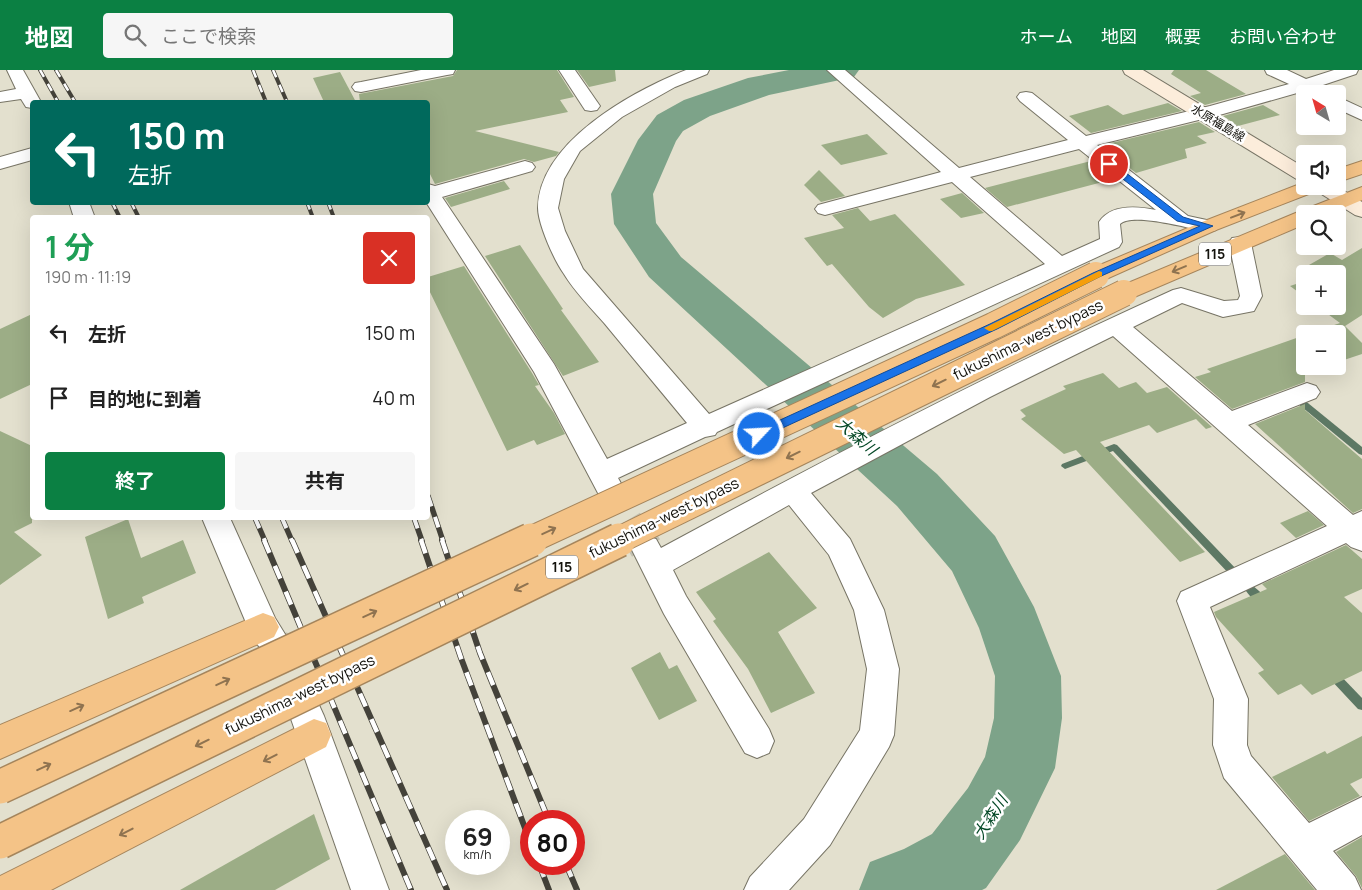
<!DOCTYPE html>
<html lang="ja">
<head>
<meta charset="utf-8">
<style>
	:root { --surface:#fff; --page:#f6f6f6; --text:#222; --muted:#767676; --accent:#0b8043 }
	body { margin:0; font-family:Manrope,"Noto Sans JP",sans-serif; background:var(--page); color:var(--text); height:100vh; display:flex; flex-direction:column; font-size:19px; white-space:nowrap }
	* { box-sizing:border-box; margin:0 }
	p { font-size:16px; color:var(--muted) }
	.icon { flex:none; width:28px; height:28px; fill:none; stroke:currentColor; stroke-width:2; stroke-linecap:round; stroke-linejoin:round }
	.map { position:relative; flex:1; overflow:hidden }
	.sheet { position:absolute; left:30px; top:145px; width:400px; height:305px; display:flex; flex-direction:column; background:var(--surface); border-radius:5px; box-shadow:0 5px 20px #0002 }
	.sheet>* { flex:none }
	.guide { position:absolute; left:30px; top:30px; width:400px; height:105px; border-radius:5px; box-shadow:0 5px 20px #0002; background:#00695c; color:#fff; overflow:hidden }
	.needle { width:32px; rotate:323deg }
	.fabs { position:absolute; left:1296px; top:15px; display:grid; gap:10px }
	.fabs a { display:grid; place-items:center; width:50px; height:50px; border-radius:5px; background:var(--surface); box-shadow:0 5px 20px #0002; font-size:25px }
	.speed { position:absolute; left:445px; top:740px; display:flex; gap:10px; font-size:25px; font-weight:700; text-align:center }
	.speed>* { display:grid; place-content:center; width:65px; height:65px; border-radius:50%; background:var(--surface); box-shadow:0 5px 20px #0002; line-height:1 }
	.speed small { font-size:12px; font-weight:400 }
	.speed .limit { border:8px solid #d22; background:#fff; color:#111 }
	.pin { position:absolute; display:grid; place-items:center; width:42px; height:42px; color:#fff; margin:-21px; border:2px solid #fff; border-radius:50%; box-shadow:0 1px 5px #0007 }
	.me { position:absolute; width:55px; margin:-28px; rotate:65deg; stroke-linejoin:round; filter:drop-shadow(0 0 4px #0008) }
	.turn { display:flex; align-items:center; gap:18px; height:105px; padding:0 15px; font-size:22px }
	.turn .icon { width:65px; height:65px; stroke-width:2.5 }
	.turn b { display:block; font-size:35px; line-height:42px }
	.round { display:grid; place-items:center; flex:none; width:52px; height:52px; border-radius:5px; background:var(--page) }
	.head { display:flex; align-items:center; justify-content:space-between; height:85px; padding:0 15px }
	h1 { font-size:30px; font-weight:700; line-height:38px; color:#1e9e55 }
	.cta { display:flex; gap:10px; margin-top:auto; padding:10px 15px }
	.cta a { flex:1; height:58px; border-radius:5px; background:var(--accent); color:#fff; font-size:20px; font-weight:700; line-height:58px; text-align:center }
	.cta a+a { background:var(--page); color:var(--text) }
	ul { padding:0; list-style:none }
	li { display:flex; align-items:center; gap:15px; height:65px; padding:0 15px }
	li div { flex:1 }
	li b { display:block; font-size:19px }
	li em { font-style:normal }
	header { display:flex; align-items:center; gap:30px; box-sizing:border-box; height:70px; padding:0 25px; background:var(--accent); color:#fff }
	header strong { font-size:24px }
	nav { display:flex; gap:28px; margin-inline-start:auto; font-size:18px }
	.search { width:350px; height:45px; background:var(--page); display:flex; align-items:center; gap:12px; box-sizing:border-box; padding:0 18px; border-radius:5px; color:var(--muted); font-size:19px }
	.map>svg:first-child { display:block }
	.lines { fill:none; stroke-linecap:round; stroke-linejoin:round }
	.stream { fill:#5d7864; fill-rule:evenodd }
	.river { fill:#7da389; fill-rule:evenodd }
	.building { fill:#9cad86 }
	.street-tunnel-far1 { stroke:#c4c1b1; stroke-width:26; stroke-dasharray:26 12; stroke-linecap:butt }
	.street-tunnel { stroke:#c4c1b1; stroke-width:33; stroke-dasharray:33 17; stroke-linecap:butt }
	.street-casing { stroke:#777465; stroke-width:2 }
	.secondary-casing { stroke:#777465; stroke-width:2 }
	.highway-casing { stroke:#a5855c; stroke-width:2 }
	.street { fill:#fff; fill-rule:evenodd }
	.secondary { fill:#fceddb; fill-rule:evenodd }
	.highway { fill:#f4c387; fill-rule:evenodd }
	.rail-far2-casing { stroke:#44423a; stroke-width:4 }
	.rail-far1-casing { stroke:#44423a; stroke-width:5.5 }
	.rail-casing { stroke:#44423a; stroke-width:6 }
	.rail-far2 { stroke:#fff; stroke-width:2.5; stroke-dasharray:8; stroke-linecap:butt }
	.rail-far1 { stroke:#fff; stroke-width:4; stroke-dasharray:11; stroke-linecap:butt }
	.rail { stroke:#fff; stroke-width:4.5; stroke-dasharray:14; stroke-linecap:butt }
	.highway-bridge-far1-casing { stroke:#a5855c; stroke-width:28; stroke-linecap:butt }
	.highway-bridge-casing { stroke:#a5855c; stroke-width:36; stroke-linecap:butt }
	.highway-bridge-far1 { stroke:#f4c387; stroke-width:26 }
	.highway-bridge { stroke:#f4c387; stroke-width:33 }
	.oneway { stroke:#8f7350 }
	.route { fill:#1a73e8; stroke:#114b97 }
	.slow { fill:#f59e0b }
	.labels { text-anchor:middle; stroke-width:5; stroke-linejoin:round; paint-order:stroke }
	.far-street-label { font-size:12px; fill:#13120c; stroke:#fff }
	.shield { fill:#fff; stroke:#5a5955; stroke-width:1 }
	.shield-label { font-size:14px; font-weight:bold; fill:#13120c }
	.street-label { font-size:15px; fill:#13120c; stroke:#fff }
	.water-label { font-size:16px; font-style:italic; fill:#044826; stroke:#fff }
</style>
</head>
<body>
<header>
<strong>地図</strong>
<div class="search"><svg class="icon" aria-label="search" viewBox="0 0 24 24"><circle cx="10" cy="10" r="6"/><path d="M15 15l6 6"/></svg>ここで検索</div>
<nav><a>ホーム</a><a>地図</a><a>概要</a><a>お問い合わせ</a></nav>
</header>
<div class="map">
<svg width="1362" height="820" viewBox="0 0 1362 820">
	<rect width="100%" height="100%" fill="#e3e0ce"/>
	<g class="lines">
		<g class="stream">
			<polygon points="1300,328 1303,329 1362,377 1362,385 1359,384 1297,333 1296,331"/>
			<polygon points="1114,374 1117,375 1239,502 1241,505 1239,508 1236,509 1233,508 1113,381 1065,399 1061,396 1062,394"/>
			<path d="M1249,514c7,3 15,11 19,18l-2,3c-8,3 -15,-8 -20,-14l-2,-3 2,-3z"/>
			<polygon points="1333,600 1337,602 1362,628 1362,640 1358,639 1329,608 1328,605 1329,602"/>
		</g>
		<polygon class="river" points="789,0 859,0 854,7 769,25 710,46 683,61 676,71 653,124 656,153 681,187 937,404 995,466 1034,537 1061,606 1062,648 1055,698 1020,770 986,818 982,820 859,820 870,792 904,779 932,764 968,718 985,687 994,648 995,606 979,558 952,501 897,436 649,207 614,154 611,124 638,70 657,45 684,30 748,8"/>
	</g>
	<g class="building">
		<polygon points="457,0 557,0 574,27 560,30 568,42 475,61 559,82 556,86 534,92 524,89 435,114 428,100 428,32 360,32 359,24 453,6"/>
		<polygon points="577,0 615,0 616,11 589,17"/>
		<polygon points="1174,0 1206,0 1246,24 1205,35 1190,26 1201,23 1171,4"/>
		<polygon points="340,2 356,32 324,32 313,8"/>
		<polygon points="1168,33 1182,41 1091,63 1069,46 1108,35 1123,45"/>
		<polygon points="1263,35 1280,45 1238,56 1223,46"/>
		<polygon points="1199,52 1215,62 1197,66 1207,73 1185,79 1187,88 1136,103 1113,85 1120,83 1107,74"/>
		<polygon points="867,64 888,84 841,95 821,75"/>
		<polygon points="1091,91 1114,109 1007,137 985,118"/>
		<polygon points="819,100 845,126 821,132 804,115"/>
		<polygon points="504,111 510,119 451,137 445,128"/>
		<polygon points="962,123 984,143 961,148 940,129"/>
		<polygon points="858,138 870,151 895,144 965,215 916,229 883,248 869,237 832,194 827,196 804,168 844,158 832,145"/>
		<polygon points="520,175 563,239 561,240 599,292 563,306 485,186"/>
		<polygon points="1362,178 1362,245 1345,256 1362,273 1362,284 1338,292 1338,264 1308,264 1340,253 1317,236 1338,236 1338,204 1310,204 1302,199 1330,183 1342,190"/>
		<polygon points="464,196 532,303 539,315 535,316 554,343 565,364 537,375 534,370 507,381 428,218 428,207"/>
		<polygon points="1305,211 1305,227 1290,216"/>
		<polygon points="32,244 32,314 0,329 0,259"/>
		<polygon points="1305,265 1305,296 1326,296 1305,303 1305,312 1232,339 1195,307 1211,302 1207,299"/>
		<polygon points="1103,303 1119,318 1136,312 1147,323 1167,317 1212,357 1206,359 1196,349 1157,363 1149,355 1100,372 1205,482 1180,492 1076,380 1064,384 1021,349 1026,346 1020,340 1066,319 1063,316"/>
		<polygon points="1305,334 1305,340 1362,389 1362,439 1353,443 1255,354"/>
		<polygon points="0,361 32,376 32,453 14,462 42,485 0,515"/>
		<polygon points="1308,441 1324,455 1296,468 1280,453"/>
		<polygon points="128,449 141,488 183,470 196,503 142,527 144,533 108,549 85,467"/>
		<polygon points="1346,475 1362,489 1362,519 1344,527 1362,543 1362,601 1312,625 1301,614 1278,625 1258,603 1264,600 1216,547 1214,542 1267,519 1262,514"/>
		<polygon points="769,482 817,538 778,562 815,623 771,643 748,599 713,551 716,549 696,522"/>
		<polygon points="660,582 669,599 677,595 697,631 659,650 631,598"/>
		<polygon points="1362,666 1362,708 1350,714 1360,726 1309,751 1272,707 1325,681 1327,684"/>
		<polygon points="314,744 330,789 275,820 180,820"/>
		<polygon points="1362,767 1362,818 1356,806 1336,782"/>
		<polygon points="1285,784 1315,820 1216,820"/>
	</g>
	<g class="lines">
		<polyline class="street-tunnel-far1" points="609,417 642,471"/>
		<g class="street-tunnel">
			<polyline points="641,470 646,478"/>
			<polyline points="272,569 306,645"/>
		</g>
		<g class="street-casing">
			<g id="street">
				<polygon points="7,0 23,0 41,32 32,32 32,38 26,37 21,29 0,32 0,22 16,19"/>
				<polygon points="421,0 455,0 453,4 447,5 361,22 355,21 352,17 355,13 361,12"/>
				<polygon points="559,0 575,0 600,36 597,40 591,41 585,40"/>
				<path d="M686,0h23l-2,4 -32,13 -53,30 -42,34 -16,28 -6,29 7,23 18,38 126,145 336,-150 -93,-82 -127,33 -7,-2 -3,-4 3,-4 123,-33 -114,-102h18l114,98 109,-28 -48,-39 -3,-4 3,-4 6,-1 6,1 54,43 124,-30 79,-22 -22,-10 -2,-4h22l19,9 28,-9h24l-2,4 -36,12 4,4 -3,4h-12l-5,-3 -81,23 -126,31 91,71 28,6 3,4 -3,4 -7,2c-18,-3 -76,-20 -89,-8l2,18 -3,5 -402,185 -2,3 -10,2 -87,41 5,9 -4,8 -10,3 -10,-3 -65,-123 -108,-170h2v-18l7,2 90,-25 7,2 3,4 -3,4 -90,26 112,167 53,95 80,-36c-27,-33 -55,-66 -82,-99 -14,-16 -30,-32 -41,-50 -10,-14 -26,-50 -26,-66 1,-66 95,-117 148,-138zM1079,79l77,61c-20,-4 -45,-6 -57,12l1,17 -38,17 -92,-79z"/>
				<polygon points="1338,27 1362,38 1362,50 1338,39"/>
				<polygon points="32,78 32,90 0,99 0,87"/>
				<polygon points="69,132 89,132 95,148 74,148"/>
				<path d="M1240,167l8,1 3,5 11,53 -8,15 -31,6 -41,-14 -49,24 99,84 75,-28 9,3 4,6 -4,6 -68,27 105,90 9,-4v40l-11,-4 -5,-4 -136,64 38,92 -1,46 4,11 58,67 53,-26v38l-29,16 22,26 6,13h-44l-93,-112 -11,-33 1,-46 -37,-98 4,-9 146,-66 -214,-190 -123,61 -179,96 39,46 34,71 15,59 -5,66 -5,12 -59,98 -41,45h-45l6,-13 54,-58 56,-89 7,-61 -13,-59 -25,-55 -40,-50 -116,65 13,26 83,133 5,12 -5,12 -12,5 -12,-5 -81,-139 -33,-66 5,-9 10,-3 10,3 5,9c168,-91 337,-179 512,-258l8,-2 43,13 14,-1 2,-4 -11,-53 3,-5z"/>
				<polygon points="202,448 230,448 275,548 288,569 283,579 272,583 261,579 252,567"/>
				<polygon points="307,630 319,635 324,646 389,820 351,820 290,646 295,635"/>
			</g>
		</g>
		<g class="secondary-casing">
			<g id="secondary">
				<polygon points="1123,0 1143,0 1305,98 1305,112 1298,110 1125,4"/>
				<polygon points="1312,116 1336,116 1362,132 1362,147 1355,145 1315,120"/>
			</g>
		</g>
		<g class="highway-casing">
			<g id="highway">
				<polygon points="1362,91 1362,104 1338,112 1338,99"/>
				<polygon points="1305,112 1305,116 1322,116 1319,120 1216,160 1104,210 1096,212 1088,210 1085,205 1088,200 1202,152"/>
				<polygon points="1362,117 1362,130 1329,144 1305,144 1305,154 1132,228 1124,230 1116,228 1113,223 1116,218 1298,142"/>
				<polygon points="263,543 274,547 279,557 274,567 0,689 0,655"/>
				<polygon points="314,649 326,653 331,665 326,677 51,820 0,820 0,806"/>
			</g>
		</g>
		<use href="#street" class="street"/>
		<use href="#secondary" class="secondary"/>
		<use href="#highway" class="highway"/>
		<g class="rail-far2-casing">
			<g id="rail-far2">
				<polyline points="40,0 58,32"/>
				<polyline points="56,0 75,32"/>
				<polyline points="253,0 266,32"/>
				<polyline points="273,0 287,32"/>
				<polyline points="112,132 120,148"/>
				<polyline points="131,132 139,148"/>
				<polyline points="307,132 313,148"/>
				<polyline points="328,132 334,148"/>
			</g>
		</g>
		<g class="rail-far1-casing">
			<g id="rail-far1">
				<polyline points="428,426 443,471"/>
				<polyline points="255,448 265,471"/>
				<polyline points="282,448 292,471"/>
				<polyline points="414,448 422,471"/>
			</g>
		</g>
		<g class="rail-casing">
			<g id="rail">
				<polyline points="264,470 411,820"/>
				<polyline points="292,470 447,820"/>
				<polyline points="421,470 461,588 531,774"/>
				<polyline points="442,470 480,583 549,751"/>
				<polyline points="539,794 549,820"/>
				<polyline points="566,794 577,820"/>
			</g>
		</g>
		<use href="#rail-far2" class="rail-far2"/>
		<use href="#rail-far1" class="rail-far1"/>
		<use href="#rail" class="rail"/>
		<g class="highway-bridge-far1-casing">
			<g id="highway-bridge-far1">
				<polyline points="528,471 993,256 1096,205"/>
				<polyline points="617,471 1124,223"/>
			</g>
		</g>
		<g class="highway-bridge-casing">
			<g id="highway-bridge">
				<polyline points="0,717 531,470"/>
				<polyline points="0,772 619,470"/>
			</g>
		</g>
		<use href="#highway-bridge-far1" class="highway-bridge-far1"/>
		<use href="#highway-bridge" class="highway-bridge"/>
	</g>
	<defs><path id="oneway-shaft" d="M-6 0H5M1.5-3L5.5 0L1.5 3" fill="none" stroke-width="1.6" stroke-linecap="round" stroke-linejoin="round" transform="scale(1.25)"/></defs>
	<g class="oneway">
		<use href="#oneway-shaft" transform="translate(1238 145) rotate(-21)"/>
		<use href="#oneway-shaft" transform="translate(1179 199) rotate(157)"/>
		<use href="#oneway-shaft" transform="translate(939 313) rotate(154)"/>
		<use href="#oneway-shaft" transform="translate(793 385) rotate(154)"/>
		<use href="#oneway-shaft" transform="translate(549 461) rotate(-25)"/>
		<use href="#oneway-shaft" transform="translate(521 517) rotate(154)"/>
		<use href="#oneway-shaft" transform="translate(370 544) rotate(-25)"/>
		<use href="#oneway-shaft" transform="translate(223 612) rotate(-25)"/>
		<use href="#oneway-shaft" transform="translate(77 638) rotate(-24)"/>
		<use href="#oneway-shaft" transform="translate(202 673) rotate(154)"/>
		<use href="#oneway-shaft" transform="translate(270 688) rotate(153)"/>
		<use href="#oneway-shaft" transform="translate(44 697) rotate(-25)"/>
		<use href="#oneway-shaft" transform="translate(126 762) rotate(153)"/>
	</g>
	<polygon class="route" points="1106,92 1112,92 1183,147 1213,156 1099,207 997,259 763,367 756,367 754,364 756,361 990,254 1093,203 1200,156 1177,151 1106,96"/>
	<polygon class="slow" points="1099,201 1102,202 1102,206 992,261 989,261 984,258"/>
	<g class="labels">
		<g class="far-street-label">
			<text transform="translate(1218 53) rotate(31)" y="4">水原福島線</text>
		</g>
		<g class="shield">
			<rect x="1199" y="172.5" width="32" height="23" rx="4"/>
			<rect x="546" y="485.5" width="32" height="23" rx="4"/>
		</g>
		<g class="shield-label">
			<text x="1215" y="189">115</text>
			<text x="562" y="502">115</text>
		</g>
		<g class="street-label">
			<text transform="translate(1028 270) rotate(-26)" y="5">fukushima-west bypass</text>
			<text transform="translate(664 448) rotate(-26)" y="5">fukushima-west bypass</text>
			<text transform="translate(300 625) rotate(-26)" y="5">fukushima-west bypass</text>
		</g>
		<g class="water-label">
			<text transform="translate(857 366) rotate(41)" y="6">大森川</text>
			<text transform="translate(990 747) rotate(-57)" y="6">大森川</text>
		</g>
	</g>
</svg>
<div class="fabs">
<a><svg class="needle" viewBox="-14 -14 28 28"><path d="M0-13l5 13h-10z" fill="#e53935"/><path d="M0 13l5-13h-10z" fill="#767676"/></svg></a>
<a><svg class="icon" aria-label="sound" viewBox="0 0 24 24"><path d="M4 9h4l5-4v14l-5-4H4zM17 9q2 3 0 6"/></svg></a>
<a><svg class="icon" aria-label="search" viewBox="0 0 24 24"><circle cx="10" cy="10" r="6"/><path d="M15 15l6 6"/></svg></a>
<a>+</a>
<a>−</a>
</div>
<div class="speed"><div>69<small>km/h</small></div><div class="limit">80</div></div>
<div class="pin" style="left:1109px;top:94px;background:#d93025"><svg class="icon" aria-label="arrive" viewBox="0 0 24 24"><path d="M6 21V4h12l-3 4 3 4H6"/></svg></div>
<svg class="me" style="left:759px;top:364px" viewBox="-20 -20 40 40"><circle r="17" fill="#1a73e8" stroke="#fff" stroke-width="3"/><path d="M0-11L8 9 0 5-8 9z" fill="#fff"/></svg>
<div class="guide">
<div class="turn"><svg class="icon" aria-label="left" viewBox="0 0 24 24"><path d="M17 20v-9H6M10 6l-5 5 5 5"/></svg><div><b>150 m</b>左折</div></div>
</div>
<section class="sheet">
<div class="head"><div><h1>1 分</h1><p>190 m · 11:19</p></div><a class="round" style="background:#d93025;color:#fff"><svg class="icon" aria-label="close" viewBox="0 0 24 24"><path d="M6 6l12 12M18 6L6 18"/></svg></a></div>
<ul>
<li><svg class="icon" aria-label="left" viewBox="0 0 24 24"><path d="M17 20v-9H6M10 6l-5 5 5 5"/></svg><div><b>左折</b></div><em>150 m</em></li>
<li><svg class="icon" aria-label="arrive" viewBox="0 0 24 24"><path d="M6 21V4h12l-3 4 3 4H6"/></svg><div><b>目的地に到着</b></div><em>40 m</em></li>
</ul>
<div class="cta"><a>終了</a><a>共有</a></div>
</section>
</div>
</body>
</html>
